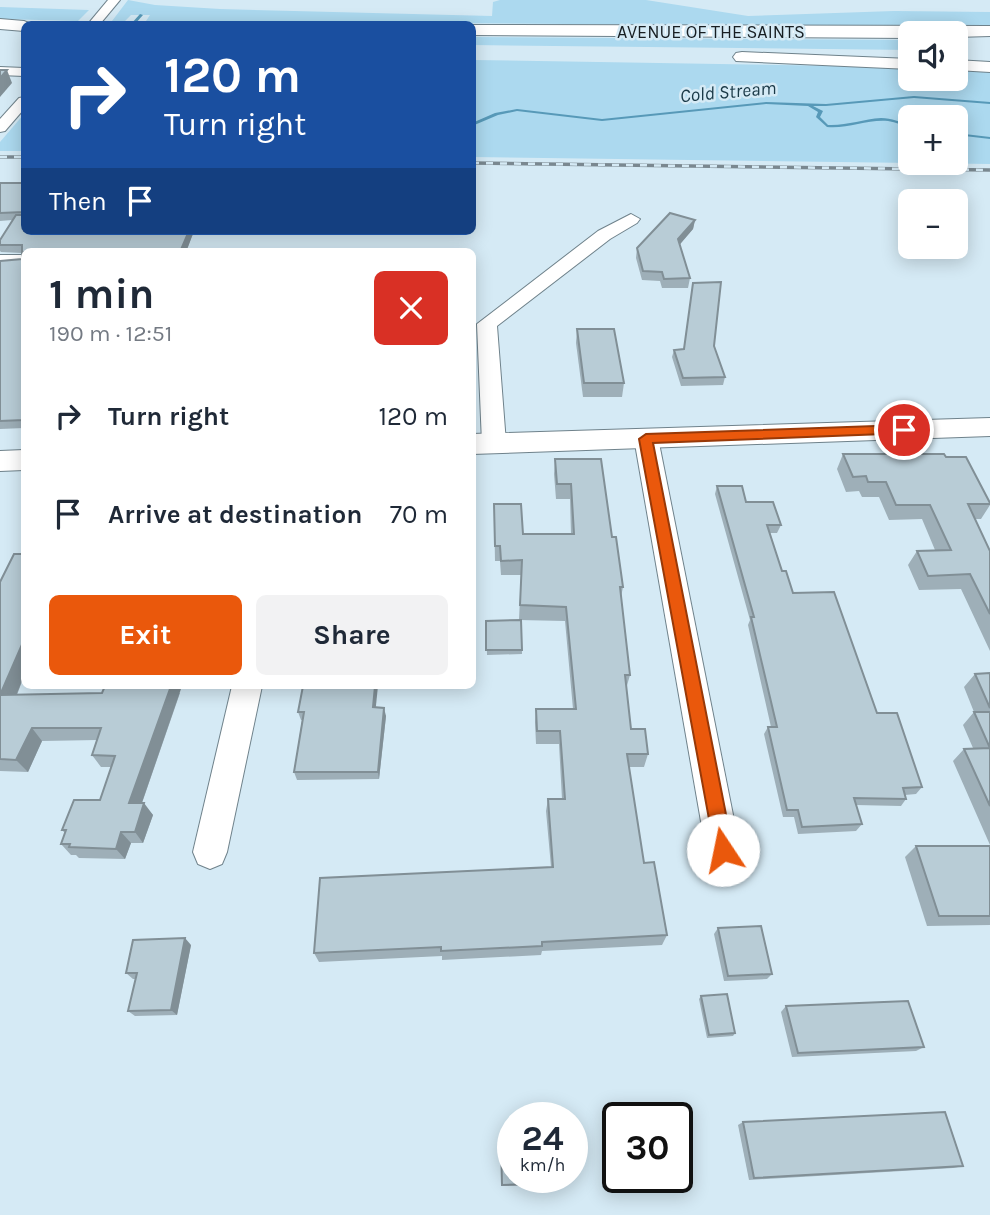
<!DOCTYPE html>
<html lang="en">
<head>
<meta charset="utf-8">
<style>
	:root { --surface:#fff; --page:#f2f2f3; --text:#1f2937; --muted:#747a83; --accent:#ea580c }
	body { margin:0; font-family:Karla,sans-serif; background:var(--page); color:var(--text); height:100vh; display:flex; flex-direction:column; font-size:26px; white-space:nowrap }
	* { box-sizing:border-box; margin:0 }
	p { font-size:23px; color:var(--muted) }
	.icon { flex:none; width:38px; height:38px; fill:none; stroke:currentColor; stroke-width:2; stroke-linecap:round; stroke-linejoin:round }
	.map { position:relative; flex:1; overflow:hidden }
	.details { position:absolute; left:21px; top:248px; width:455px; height:441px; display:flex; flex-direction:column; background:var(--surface); border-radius:10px; box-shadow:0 4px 18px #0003 }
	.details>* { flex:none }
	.top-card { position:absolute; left:21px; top:21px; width:455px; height:214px; border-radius:10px; box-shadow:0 4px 18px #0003; background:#1a4fa0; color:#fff; overflow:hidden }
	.buttons { position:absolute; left:898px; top:21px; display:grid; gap:14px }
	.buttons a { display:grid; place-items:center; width:70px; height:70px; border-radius:10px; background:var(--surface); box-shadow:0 4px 18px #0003; font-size:35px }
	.speed { position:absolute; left:497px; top:1102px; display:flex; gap:14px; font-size:35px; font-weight:700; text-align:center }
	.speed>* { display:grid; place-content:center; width:91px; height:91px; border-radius:50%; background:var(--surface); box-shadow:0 4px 18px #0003; line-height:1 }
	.speed small { font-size:18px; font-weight:400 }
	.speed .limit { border:4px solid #111; border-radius:10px; background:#fff; color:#111 }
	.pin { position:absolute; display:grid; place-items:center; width:60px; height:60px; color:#fff; margin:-30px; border:4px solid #fff; border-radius:50%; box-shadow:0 2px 7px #0007 }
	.me { position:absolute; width:77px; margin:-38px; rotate:349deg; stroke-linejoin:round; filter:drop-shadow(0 0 5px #0008) }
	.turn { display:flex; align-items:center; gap:24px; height:147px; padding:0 28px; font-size:32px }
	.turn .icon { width:91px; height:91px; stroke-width:2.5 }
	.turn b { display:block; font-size:49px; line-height:60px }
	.then { display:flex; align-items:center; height:66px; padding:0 28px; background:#0003; gap:14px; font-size:26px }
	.round { display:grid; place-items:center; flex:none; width:74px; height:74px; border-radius:10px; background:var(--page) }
	.overview { display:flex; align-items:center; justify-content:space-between; height:119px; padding:0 28px }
	h1 { font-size:42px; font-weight:700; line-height:52px }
	.action { display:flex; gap:14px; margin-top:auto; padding:14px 28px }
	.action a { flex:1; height:80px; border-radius:10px; background:var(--accent); color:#fff; font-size:28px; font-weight:700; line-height:80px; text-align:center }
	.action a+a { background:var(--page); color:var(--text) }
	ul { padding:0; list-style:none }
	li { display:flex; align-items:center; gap:21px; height:98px; padding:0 28px }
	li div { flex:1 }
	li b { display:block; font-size:26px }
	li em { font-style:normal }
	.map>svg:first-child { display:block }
	.green { fill:#acd9ef; fill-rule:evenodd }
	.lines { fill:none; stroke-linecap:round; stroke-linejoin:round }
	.stream { fill:#5799b8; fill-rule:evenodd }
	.minor-casing { stroke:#6f828b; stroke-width:2 }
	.major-casing { stroke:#6f828b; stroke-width:2 }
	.highway-casing { stroke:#6f828b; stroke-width:2 }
	.minor { fill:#fff; fill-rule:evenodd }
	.major { fill:#fff; fill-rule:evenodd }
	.highway { fill:#fff; fill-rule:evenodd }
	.rail-casing { stroke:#7a8890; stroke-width:3.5 }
	.rail { stroke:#d5eaf5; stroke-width:2.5; stroke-dasharray:7; stroke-linecap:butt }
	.wall { fill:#9eafb8 }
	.shaded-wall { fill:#818f96 }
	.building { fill:#b8ccd6; stroke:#818f96; stroke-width:2 }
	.route { fill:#ea580c; stroke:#983908; stroke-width:2 }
	.labels { text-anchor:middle; stroke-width:5; stroke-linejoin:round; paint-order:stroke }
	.far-street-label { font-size:18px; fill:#171e22; stroke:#d5eaf5 }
	.far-water-label { font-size:19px; font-style:italic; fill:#1a3947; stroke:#d5eaf5 }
</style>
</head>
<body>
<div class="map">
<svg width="990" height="1215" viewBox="0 0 990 1215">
	<rect width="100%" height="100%" fill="#d5eaf5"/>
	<g class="green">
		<polygon points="128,0 155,5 220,9 492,16 493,2 500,0 646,0 748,16 894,11 990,12 990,27 146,21 150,15 131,15 125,21 112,21"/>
		<polygon points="0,7 89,10 78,21 0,19"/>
		<polygon points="473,37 910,40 910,50 473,45"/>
		<path d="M473,60l437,7v12h46v-10l34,1v94l-517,-7zM910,117h46v46h-46z"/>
		<polygon points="24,114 24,151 0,151 0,142"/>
	</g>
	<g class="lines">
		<g class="stream">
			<polygon points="140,14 143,15 135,24 131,24"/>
			<path d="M914,96l76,6v2l-76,-6 -88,8h-13l10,5 -3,6 8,8c18,1 35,-6 53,-7 11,0 19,4 29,7v2c-7,-1 -14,-5 -22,-6 -20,-2 -40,8 -61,6l-11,-10 2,-5 -10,-6 -42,-2 -164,17 -85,-10 -19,4 -26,11v-3l23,-10 22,-4 85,10 164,-17 60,2z"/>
			<polygon points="956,133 990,137 990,139 956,135"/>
		</g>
		<g class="minor-casing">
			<g id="minor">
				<polygon points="108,0 120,0 100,24 88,24"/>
				<polygon points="0,67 24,68 24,76 0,75"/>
				<polygon points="24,97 24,109 5,131 0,132 0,119 19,98"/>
				<polygon points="631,214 640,219 637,223 610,239 497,326 506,443 502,448 494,451 486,448 482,443 477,324 598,231"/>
				<polygon points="0,255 24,255 24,265 0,267"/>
				<polygon points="646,430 654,433 658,438 740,850 735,862 723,867 711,862 706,850 634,438 638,433"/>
				<polygon points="232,686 262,686 227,852 222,864 210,869 198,864 193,852"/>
			</g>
		</g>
		<g class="major-casing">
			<g id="major">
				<polygon points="990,418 990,436 472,454 472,434"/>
				<polygon points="24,450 24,470 0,471 0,451"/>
			</g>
		</g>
		<g class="highway-casing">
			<g id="highway">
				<polygon points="0,19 24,21 31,24 24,24 24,31 0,29"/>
				<polygon points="472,25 990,26 990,36 956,37 956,33 910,33 910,38 472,35"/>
				<polygon points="742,52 910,59 910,69 736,61 733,57 736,53"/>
				<polygon points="956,60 990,62 990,72 956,70"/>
			</g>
		</g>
		<use href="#minor" class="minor"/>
		<use href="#major" class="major"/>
		<use href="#highway" class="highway"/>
		<g class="rail-casing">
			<g id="rail">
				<polyline points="0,157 24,157"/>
				<polyline points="472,163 990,170"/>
			</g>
		</g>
		<use href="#rail" class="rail"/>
	</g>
	<g class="wall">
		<polygon points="0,183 24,183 24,231 194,231 186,252 24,252 24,428 0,429 0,261 22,259 22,253 1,252 0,251 0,240 12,220 0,221"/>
		<polygon points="695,220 693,229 679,245 690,278 688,288 662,288 660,281 642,280 636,258 637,248"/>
		<polygon points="692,290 725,377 723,385 681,386 672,357 674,350 684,349"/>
		<polygon points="577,329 624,383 622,397 583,397 576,343"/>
		<polygon points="843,454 946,457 990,503 990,505 981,519 975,519 990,551 990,651 961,589 919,590 908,565 917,551 935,550 922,519 889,520 879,497 862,497 859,491 846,492 837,469"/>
		<polygon points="555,459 612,537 623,587 621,597 630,675 626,689 631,729 648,754 644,767 629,767 644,863 667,935 662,945 542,951 541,955 442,960 442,956 319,962 314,953 551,867 546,811 548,799 562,799 559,744 536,744 535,722 536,709 573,709 565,621 519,620 521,575 501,575 500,561 495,561 494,504 523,534 571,534 570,499 556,499 554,474"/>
		<polygon points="717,486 746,502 781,525 777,533 770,533 782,571 793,593 877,713 922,787 916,794 905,795 906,799 901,806 856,805 862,824 856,831 798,834 794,817 783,817 764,734 768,727 771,727 748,625 750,620 715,494"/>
		<polygon points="24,554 24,676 17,695 180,693 142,803 153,815 143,843 131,843 125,859 79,858 76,855 71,855 61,844 65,833 62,830 100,800 111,767 101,767 92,755 97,740 42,741 28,772 0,771 0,582"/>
		<polygon points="521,620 522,654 487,655 486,621"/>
		<polygon points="990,673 990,845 953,761 964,749 973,748 963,725 974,712 964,687 975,674"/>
		<polygon points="376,707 386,716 379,779 297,780 294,772 302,720 301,720 298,712"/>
		<polygon points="916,846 990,846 990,925 927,926 905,857"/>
		<polygon points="718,928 772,974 767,979 724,981 714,934"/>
		<polygon points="191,945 177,1015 135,1016 128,1011 136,979 133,979 126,973"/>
		<polygon points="701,996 735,1033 733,1036 707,1038 699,999"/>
		<polygon points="786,1006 924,1047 916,1051 792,1057 781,1012"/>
		<polygon points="743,1122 963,1166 953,1168 749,1180 738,1125"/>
		<polygon points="501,1145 537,1184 536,1185 502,1186"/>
	</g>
	<g class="shaded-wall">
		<polygon points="7,70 12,83 0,97 0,78"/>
		<polygon points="695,220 693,229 676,249 678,239"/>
		<polygon points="189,231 194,231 186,252 180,252"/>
		<polygon points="24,640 24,676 11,708 0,695"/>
		<polygon points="171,686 182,686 138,814 129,803"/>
		<polygon points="375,686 378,686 375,715 373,707"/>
		<polygon points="384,708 386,716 379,779 378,772"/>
		<polygon points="32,728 42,741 28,772 16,760"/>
		<polygon points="144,803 153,815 143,843 135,832"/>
		<polygon points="121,832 131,843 125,859 116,849"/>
		<polygon points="185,938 191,945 177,1015 171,1010"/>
	</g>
	<g class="building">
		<polygon points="0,70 7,70 0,78"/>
		<polygon points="0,183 24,183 24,212 0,213"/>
		<polygon points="670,213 695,220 678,239 690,278 664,279 662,272 643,271 637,248"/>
		<polygon points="16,215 24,215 24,231 189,231 180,252 24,252 24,348 23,350 24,350 24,420 0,421 0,261 22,259 22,245 0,245 0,240"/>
		<polygon points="721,282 714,346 725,377 683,378 674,350 684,349 693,283"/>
		<polygon points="577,329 614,329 624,383 584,383"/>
		<polygon points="843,454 944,454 946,457 966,457 990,503 990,504 968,504 990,551 990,614 970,574 928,576 917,551 951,550 930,505 896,505 886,482 868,482 866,476 853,477"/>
		<polygon points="555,459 601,459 612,537 616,537 623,587 620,587 630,675 625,675 631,729 645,729 648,754 627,754 644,863 654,862 667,935 542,942 542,946 441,951 441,947 314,953 320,878 553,867 548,799 565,799 560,731 537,731 536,709 576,709 566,607 520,605 522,560 501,561 500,546 495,546 494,504 521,504 523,534 574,534 571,484 557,484"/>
		<polygon points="717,486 742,486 746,502 773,502 781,525 767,525 782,571 786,571 793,593 834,592 877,713 897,713 922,787 903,788 906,799 854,798 862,824 802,827 798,810 787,810 768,727 777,727 751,617 754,617"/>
		<polygon points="14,554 24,554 24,640 0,695 102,693 105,686 171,686 129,803 144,803 135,832 121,832 116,849 69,847 70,844 61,844 66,830 62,830 74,800 100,800 115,756 92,755 101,728 32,728 16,760 0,759 0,582"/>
		<polygon points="521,620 522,650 486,650 486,621"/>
		<polygon points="990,673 990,708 975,674"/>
		<polygon points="303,686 375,686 373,707 384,708 378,772 294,772 304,712 298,712"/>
		<polygon points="974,712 990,712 990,806 964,749 990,748"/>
		<polygon points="916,846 990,846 990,916 939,916"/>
		<polygon points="761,926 772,974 728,976 718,928"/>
		<polygon points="185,938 171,1010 128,1011 137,973 126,973 133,940"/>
		<polygon points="727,994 735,1033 709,1035 701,996"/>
		<polygon points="908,1001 924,1047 798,1053 786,1006"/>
		<polygon points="945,1112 963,1166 754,1178 743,1122"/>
		<polygon points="513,1143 513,1178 536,1178 537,1184 502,1185 501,1144"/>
	</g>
	<polygon class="route" points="904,425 909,427 909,433 653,443 733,850 730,857 723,859 716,857 639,439 646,434"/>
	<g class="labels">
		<g class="far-street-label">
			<text x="711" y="38">AVENUE OF THE SAINTS</text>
		</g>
		<g class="far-water-label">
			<text transform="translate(728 91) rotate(-5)" y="7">Cold Stream</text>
		</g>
	</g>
</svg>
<div class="buttons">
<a><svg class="icon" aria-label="sound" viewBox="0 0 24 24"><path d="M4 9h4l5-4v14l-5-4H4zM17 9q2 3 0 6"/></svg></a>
<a>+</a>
<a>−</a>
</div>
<div class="speed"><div>24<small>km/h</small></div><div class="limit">30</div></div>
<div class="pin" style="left:904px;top:430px;background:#d93025"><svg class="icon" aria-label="arrive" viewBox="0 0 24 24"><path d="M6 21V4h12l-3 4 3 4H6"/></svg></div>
<svg class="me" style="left:723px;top:850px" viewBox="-20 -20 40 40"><circle r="19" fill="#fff"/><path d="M0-13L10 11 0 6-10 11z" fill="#ea580c"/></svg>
<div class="top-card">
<div class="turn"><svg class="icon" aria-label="right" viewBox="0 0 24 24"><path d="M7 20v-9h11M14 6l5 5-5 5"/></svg><div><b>120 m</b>Turn right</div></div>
<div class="then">Then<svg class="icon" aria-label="arrive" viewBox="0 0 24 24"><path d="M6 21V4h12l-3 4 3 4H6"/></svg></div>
</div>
<section class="details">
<div class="overview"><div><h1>1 min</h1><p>190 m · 12:51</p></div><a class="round" style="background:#d93025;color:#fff"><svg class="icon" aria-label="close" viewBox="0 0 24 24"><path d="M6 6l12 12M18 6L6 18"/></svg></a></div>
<ul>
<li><svg class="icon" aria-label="right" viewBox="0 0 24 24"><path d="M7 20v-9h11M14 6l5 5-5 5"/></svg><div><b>Turn right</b></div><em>120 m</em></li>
<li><svg class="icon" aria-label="arrive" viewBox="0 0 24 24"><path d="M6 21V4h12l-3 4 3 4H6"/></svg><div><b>Arrive at destination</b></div><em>70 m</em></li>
</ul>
<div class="action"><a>Exit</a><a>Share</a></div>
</section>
</div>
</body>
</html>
